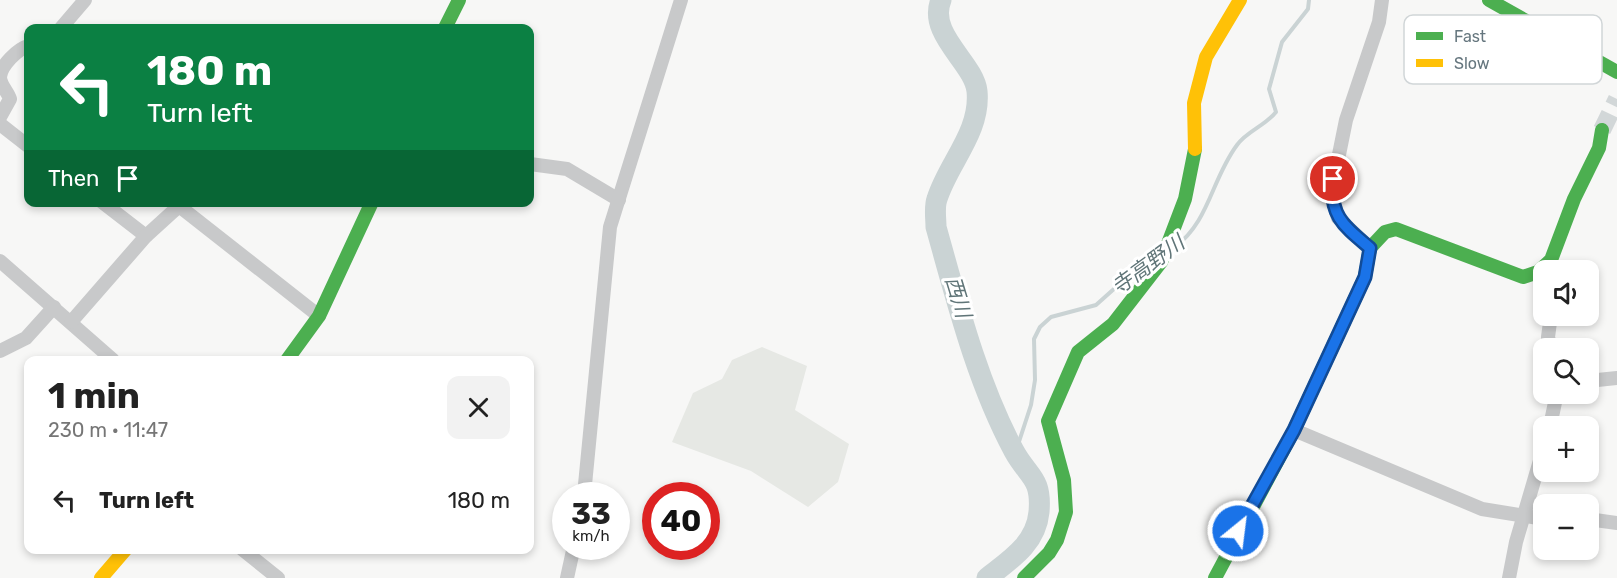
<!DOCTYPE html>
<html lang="en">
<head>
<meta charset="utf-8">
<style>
	:root { --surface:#fff; --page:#f2f2f2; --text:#222; --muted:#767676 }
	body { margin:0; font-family:Rubik,"Noto Sans JP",sans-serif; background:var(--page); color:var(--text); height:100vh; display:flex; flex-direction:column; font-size:22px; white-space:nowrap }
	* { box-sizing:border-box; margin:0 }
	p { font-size:20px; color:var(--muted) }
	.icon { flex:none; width:33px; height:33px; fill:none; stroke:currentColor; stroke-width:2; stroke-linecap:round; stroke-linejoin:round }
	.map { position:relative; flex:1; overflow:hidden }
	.drawer { position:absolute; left:24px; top:356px; width:510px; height:198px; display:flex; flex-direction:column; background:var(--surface); border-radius:12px; box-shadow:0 3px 9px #0003 }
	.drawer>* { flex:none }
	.guide { position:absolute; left:24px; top:24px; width:510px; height:183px; border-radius:12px; box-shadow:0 3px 9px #0003; background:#0b8043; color:#fff; overflow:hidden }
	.buttons { position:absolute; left:1533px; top:260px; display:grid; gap:12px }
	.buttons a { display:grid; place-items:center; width:66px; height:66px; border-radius:12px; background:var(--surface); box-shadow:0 3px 9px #0003; font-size:30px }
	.speed { position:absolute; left:552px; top:482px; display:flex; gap:12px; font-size:30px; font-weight:700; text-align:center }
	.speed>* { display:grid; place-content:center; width:78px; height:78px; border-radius:50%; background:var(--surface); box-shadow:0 3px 9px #0003; line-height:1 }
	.speed small { font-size:15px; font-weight:400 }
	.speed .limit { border:9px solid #d22; background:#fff; color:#111 }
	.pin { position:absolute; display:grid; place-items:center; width:51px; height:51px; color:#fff; margin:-26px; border:3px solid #fff; border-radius:50%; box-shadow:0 2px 6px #0007 }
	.me { position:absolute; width:66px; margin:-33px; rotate:29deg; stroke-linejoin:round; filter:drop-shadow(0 0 4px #0008) }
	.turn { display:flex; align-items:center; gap:21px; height:126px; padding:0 24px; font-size:27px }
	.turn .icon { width:78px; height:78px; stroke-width:2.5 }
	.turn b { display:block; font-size:42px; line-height:51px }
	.then { display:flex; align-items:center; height:57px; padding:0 24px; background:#0003; gap:12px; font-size:22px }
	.round { display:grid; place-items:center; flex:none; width:63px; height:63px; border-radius:12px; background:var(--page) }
	.overview { display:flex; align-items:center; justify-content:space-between; height:102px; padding:0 24px }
	h1 { font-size:36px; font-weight:700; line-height:45px }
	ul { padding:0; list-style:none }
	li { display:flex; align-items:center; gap:18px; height:84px; padding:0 24px }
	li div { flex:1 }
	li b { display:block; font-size:22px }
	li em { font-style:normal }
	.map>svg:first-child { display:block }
	.green { fill:#e6e8e4 }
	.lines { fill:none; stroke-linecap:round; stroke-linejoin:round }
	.stream { stroke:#cad3d4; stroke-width:4 }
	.river { stroke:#cad3d4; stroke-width:21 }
	.secondary-tunnel { stroke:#d2d7d8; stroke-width:18; stroke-dasharray:18 9; stroke-linecap:butt }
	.street { stroke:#c8c9ca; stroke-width:14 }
	.fast { stroke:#4caf50; stroke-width:14 }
	.slow { stroke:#ffc107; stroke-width:14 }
	.route-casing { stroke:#114b97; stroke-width:15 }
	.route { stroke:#1a73e8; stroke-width:10 }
	.labels { text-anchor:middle; stroke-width:6; stroke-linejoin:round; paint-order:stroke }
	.water-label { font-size:21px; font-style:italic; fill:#607578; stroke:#fff }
	.key { fill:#fff; stroke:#d1d6d8; stroke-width:1.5 }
	.key-label { font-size:16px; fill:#65767e }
</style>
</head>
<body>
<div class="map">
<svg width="1617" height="578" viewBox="0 0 1617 578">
	<rect width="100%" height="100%" fill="#f7f7f6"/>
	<polygon class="green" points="762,347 807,366 795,410 849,444 838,482 808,507 751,471 672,442 693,393 722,379 732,360"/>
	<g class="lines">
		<g class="stream">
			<path d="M1174,248c36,-27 37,-68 63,-103 10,-14 28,-19 39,-33l-7,-23 13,-47 26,-33 1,-9"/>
			<polyline points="1015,454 1031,405 1035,380 1034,339 1040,327 1051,317 1096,305 1143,263 1153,261"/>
		</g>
		<path class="river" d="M941,0c-14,34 33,63 36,91 4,41 -29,72 -40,108 -3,8 -1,19 -1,28 21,75 41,155 78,224 14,26 28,26 25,61 -3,32 -29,48 -52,66"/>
		<polyline class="secondary-tunnel" points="1602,130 1617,99"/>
		<g class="street">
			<polyline points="61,28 85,0"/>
			<path d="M0,117l10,-18c-2,-7 -10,-14 -10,-22 1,-12 18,-28 28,-31"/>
			<polyline points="0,124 28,146"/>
			<polyline points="530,164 567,169 619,200"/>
			<polyline points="102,202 146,236"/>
			<polyline points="1370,248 1338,218 1331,194 1346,120 1379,22 1382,0"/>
			<polyline points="0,261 113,360"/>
			<polyline points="71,322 146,236 179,206 319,316"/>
			<polyline points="1551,348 1548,337 1551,315"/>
			<polyline points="0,351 26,338 54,307"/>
			<polyline points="1588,381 1617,378"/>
			<polyline points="1550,426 1557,393"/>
			<polyline points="1294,430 1482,509 1544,519"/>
			<polyline points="584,495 610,227 681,0"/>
			<polyline points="1588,519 1617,523"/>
			<polyline points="242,549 278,578"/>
			<polyline points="567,578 574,546"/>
			<polyline points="1509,578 1516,542 1544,447"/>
		</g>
		<g class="fast">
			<polyline points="1489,0 1617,72"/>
			<polyline points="445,28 459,0"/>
			<polyline points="287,360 319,316 372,202"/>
			<polyline points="1024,578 1049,553 1057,540 1066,512 1064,480 1048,421 1078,352 1113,324 1161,262 1185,199 1195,149"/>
			<polyline points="1215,578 1294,430 1365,277 1370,248 1385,232 1396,229 1523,277 1538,272 1551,260 1574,199 1599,148 1602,130"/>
		</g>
		<g class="slow">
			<polyline points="1195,149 1194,103 1206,57 1240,0"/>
			<polyline points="101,578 126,549"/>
		</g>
	</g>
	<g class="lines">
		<g class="route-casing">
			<path id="route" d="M1238,531l56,-101 71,-153 5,-29c-26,-22 -41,-32 -37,-69"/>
		</g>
		<use href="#route" class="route"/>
	</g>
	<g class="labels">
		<g class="water-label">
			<text transform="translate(1148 265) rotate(-36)" y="7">寺高野川</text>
			<text transform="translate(958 297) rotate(73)" y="7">西川</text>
		</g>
	</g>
	<rect x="1404" y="15" width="198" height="69" rx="9" class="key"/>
	<rect x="1416" y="32" width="27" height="8" fill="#4caf50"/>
	<rect x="1416" y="59" width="27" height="8" fill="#ffc107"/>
	<g class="key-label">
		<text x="1454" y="42">Fast</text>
		<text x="1454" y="69">Slow</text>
	</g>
</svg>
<div class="buttons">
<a><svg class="icon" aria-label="sound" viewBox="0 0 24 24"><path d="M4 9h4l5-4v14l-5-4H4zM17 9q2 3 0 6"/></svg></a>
<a><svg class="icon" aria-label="search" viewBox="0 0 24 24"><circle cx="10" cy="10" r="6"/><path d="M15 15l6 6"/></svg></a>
<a>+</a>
<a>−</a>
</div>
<div class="speed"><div>33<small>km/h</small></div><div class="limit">40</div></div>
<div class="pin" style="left:1333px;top:179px;background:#d93025"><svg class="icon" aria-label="arrive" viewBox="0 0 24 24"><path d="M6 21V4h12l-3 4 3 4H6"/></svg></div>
<svg class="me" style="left:1238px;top:531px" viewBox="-20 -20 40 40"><circle r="17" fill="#1a73e8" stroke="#fff" stroke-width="3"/><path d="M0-11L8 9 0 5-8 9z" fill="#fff"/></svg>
<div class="guide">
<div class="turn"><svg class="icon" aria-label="left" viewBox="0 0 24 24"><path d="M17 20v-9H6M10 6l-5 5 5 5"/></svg><div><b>180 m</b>Turn left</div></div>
<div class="then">Then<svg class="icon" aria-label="arrive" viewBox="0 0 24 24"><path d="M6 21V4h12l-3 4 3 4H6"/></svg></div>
</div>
<section class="drawer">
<div class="overview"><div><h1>1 min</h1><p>230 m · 11:47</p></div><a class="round"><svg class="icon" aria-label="close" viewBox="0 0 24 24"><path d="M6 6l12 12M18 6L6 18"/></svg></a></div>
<ul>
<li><svg class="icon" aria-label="left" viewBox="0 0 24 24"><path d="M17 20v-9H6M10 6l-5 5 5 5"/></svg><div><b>Turn left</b></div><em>180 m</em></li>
</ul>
</section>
</div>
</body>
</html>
